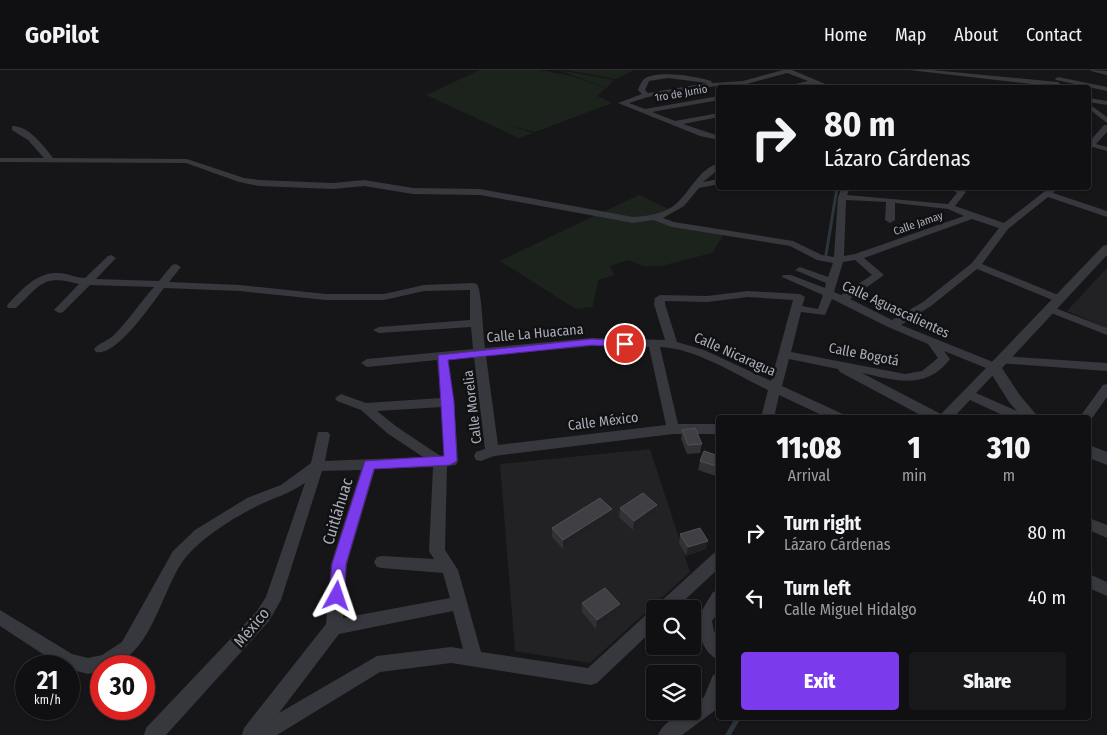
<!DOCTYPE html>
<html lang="en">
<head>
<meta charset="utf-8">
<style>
	:root { --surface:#101012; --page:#19191b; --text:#f1f3f6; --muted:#9c9d9f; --line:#303032; --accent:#7c3aed }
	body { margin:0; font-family:"Fira Sans Condensed",sans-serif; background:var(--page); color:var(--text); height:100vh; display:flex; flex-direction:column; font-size:19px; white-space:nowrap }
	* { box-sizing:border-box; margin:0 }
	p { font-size:16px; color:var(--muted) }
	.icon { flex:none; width:28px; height:28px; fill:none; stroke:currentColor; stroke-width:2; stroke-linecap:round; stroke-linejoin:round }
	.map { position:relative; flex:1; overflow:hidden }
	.side { position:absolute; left:716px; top:345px; width:375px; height:305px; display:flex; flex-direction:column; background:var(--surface); border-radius:5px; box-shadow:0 1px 4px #0004,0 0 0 1px var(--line) }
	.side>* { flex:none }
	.hud { position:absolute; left:716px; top:15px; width:375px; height:105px; border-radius:5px; box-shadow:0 1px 4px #0004,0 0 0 1px var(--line); background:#101012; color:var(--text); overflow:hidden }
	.tools { position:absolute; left:646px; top:530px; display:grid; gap:10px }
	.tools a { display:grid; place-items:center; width:55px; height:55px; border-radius:5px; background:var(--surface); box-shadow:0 1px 4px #0004,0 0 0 1px var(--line); font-size:25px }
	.speed { position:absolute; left:15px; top:585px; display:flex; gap:10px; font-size:25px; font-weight:700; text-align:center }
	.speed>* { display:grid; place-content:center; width:65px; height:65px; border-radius:50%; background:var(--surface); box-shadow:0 1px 4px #0004,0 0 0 1px var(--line); line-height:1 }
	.speed small { font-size:12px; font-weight:400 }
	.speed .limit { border:8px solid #d22; background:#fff; color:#111 }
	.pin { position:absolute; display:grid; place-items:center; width:42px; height:42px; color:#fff; margin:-21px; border:2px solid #fff; border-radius:50%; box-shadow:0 1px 5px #0007 }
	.me { position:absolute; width:55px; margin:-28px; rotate:5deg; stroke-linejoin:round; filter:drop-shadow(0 0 4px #0008) }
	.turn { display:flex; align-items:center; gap:18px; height:105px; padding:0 25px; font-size:22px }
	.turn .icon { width:65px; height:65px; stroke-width:2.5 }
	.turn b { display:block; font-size:35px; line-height:42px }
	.eta { display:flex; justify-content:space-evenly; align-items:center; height:85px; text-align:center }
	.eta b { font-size:30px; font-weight:800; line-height:35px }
	.primary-button { display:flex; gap:10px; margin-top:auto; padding:10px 25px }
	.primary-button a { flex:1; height:58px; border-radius:5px; background:var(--accent); color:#fff; font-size:20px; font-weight:800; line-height:58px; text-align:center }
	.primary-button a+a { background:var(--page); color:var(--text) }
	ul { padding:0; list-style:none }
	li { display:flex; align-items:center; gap:15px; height:65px; padding:0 25px }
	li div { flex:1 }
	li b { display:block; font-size:19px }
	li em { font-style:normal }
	header { display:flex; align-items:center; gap:30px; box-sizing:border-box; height:70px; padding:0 25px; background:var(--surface); border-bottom:1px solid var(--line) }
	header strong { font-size:24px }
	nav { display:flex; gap:28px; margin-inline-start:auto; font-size:18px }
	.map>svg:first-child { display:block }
	.built { fill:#222225 }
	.green { fill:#1c231d }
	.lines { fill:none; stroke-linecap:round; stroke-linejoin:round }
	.stream-far1 { stroke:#2c353c; stroke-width:3 }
	.stream { stroke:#2c353c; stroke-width:5 }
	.minor { fill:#37383d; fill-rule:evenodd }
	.tertiary { fill:#37383d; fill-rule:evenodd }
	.wall { fill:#323236 }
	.shaded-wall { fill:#212124 }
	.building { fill:#3f3f44; stroke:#4f5156 }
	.route { fill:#7c3aed; stroke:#51269a }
	.labels { text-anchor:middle; stroke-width:5; stroke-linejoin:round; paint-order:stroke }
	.far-street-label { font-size:11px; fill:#a8adb8; stroke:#111113 }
	.street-label { font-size:14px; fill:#a8adb8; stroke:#111113 }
	.near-street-label { font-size:16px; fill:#a8adb8; stroke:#111113 }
</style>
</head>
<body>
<header>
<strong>GoPilot</strong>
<nav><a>Home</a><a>Map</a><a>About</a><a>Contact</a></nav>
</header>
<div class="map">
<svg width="1107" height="665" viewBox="0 0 1107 665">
	<rect width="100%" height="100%" fill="#161618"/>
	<g class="built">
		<polygon points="1107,198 1107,258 1067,241"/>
		<polygon points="650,379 690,502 590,593 515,581 500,394"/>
	</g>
	<g class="green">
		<polygon points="480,0 539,0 572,6 605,18 597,26 612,33 535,62 505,54 533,63 519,68 426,25"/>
		<polygon points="559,0 614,10 606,18"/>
		<polygon points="565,0 634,0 616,9"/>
		<polygon points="639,125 671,140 645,149 599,144"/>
		<polygon points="596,145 654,149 724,164 712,183 661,196 643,196 629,190 610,196 615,205 598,210 593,237 576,239 500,191"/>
	</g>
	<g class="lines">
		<polyline class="stream-far1" points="826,185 837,118"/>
		<polyline class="stream" points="728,665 738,648"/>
		<g class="minor">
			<path d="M783,0h9l43,18h-10l-10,-4 -20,4h-16l29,-7 -21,-8 -44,12 -27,1 -68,11 -19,6 16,6 74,-13v4l-67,12 23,9 44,-8v4l-36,7 36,12v4l-19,-4 -82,-33 24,-9 -4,-4c1,-3 3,-8 6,-11 13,-9 51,-3 67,2l1,2 31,-2zM668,8l39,5 -59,10 -3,-3 4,-9z"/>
			<polygon points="909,0 932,0 1058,12 1066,18"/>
			<polygon points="1090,0 1107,1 1107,5 1091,1"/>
			<polygon points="1058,7 1107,17 1107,21 1056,10 1055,9"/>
			<polygon points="1089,28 1107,31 1107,35 1089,32"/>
			<polygon points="1089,34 1107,47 1107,53 1089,39"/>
			<polygon points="1104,55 1107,55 1107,62 1096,74 1107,77 1107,81 1093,77 1089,79 1089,72"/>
			<path d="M12,56c16,-1 32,20 41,32l134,1 57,19 15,2 74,3 31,-3 49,8 67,1 153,28c16,-1 32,-3 44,-14 15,-14 21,-33 42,-40v6l-16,13 16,-3v5l-20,4 -15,18 -21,12 11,4 119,19 29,14 12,2 4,-60 4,-9h8l-3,7 101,9 9,-11 -6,-5h9l6,4 -11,14 49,17 45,-35h9l-5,5 54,18v6l-59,-20 -40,32 -26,35 81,33v4h-8l-78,-32 -46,37 -30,19 97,39 2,3 -2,3 -22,23 50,22 1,3h-18l-39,-18 -17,18h-27l-86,-46 -2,-3 -49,-10 -7,27 63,29 1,3h-18l-49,-23 -5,23h-13l7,-28c-31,-15 -73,-42 -108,-43l18,77h41v10h-46l-179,22 -13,5 -5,-1 -2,-4 2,-4 9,-3 -11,-92 -26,2 6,43 4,59 -2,4 -9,1 -2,84 13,20 23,82 107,16 61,-56 6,-2v18l-58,55 -6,2 -140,-22 -71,9 -103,63h-35l2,-7 82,-104 5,-60 30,-94 -39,1 -41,129 -12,21 -103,114h-22l2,-7 111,-117 9,-14 39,-114c-16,11 -32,15 -48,23 -24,12 -58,33 -74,55 -23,32 -34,105 -82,105v5l-13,3 -19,-5v-3h-8l-61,-40v-16l72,44 16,4 14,-3 20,-13 51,-91 22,-21 52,-32 34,-13 30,-22 7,-31h10l2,3 -5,26 98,-4 -36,-24 -26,-23 -24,-9 -2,-3 6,-4 25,9 75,-5 -4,-38 -70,7 -6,-4 6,-4 106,-10 -2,-22 -92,6 -6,-3 6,-3 91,-7v-30l-46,1 -40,9h-58l-86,-9 -76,-3c-12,15 -47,69 -68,64l-2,-3c5,-6 13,-8 19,-13 15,-15 27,-33 41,-49l-64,-2 -27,27 -4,1 -5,-3 25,-26c-36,-10 -38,0 -63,24h-8l-1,-2 1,-2c14,-14 28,-32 50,-31 9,0 18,5 27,5l23,-22 3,-1 5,3 -20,21 63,2 13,-16 4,-1 5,3 -12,15 71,3 86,9h58l40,-9 49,-2 4,1c5,8 6,51 8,64l107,-10 73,2 -11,-36 1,-6 5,-3 47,1 41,-5 52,3 5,3 -3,9 16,3 5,-14 -41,-18 1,-2h8l34,13 1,-5 -31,-13 5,-3 28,10 5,-14 -16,-3 -27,-14 -118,-19 -19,-7 -20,3 -153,-28 -67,-1 -49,-8 -31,3 -74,-3 -20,-4 -53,-19 -186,-1v-4h44l-16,-18 -16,-10zM846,130l40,2 -1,18 5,3 5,-3v-17l53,6 16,7 -109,38 -11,2zM972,149l27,9 -27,35 -49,39 -31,18 -42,-21 34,-24 -20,-17zM855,190l17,15 -31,20 -7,-3 9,-30zM748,227l45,3 -22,81 -67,-31 -27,-8 -12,-38v-3l42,1zM832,229l56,28 40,17 10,14 -16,13 -17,3 -114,-22 10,-40 24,3zM592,276l57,1 17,78 -168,20 -12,-89zM944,281l42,17 -45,46 -79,-41c32,7 64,18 88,-14zM442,337l2,50h-2l-45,-30 -20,-16zM433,397l-4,84 5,8 -52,-3 -5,1 -3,5 3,5 5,1 61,5 7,25 -107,20 4,-54 28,-95zM453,541l10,38 -12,-2 -74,9 -98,57 60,-79z"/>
			<polygon points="1050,236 1107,258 1107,265 1046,241 1045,239"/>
			<polygon points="1002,286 1107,293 1107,301 998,293 996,290 998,287"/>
			<polygon points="1107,314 1107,327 1090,351 1089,348 1079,348 1103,315"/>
			<polygon points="1089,448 1107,455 1107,468 1089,460"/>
			<polygon points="719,482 719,498 675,539 656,539 658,534 714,483"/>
			<polygon points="1089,504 1107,512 1107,526 1089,518"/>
			<path d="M719,520v21l-7,10 2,10 5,6v23c-15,-6 -21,-26 -23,-40l17,-28z"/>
			<path d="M719,603l-2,36 -35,26h-24c5,-12 22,-24 34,-24v-6l12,-8 9,-22z"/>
		</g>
		<g class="tertiary">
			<polygon points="1107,175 1107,185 1002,298 1019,324 1039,348 1023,348 1009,332 987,297 1103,176"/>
			<polygon points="1089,375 1107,382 1107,395 1089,388"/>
		</g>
	</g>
	<g class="wall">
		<polygon points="682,360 702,374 700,383 687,384 681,369"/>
		<polygon points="719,386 719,407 698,400 700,391"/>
		<polygon points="657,435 656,444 633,460 619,447 620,438"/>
		<polygon points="612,439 611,448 563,479 552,467 552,458"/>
		<polygon points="680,464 706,479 686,486 679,473"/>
		<polygon points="582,533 619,543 596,559 582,542"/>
	</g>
	<g class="shaded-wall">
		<polygon points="657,435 656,444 633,460 634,451"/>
		<polygon points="612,439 611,448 563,479 563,470"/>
		<polygon points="708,471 706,479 686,486 688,477"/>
		<polygon points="620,534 619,543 596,559 597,550"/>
	</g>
	<g class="building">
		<polygon points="695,358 702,374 688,375 682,360"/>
		<polygon points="704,381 719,386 719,397 700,391"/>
		<polygon points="643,423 657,435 634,451 620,438"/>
		<polygon points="600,428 612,439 563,470 552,458"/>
		<polygon points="700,458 708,471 688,477 680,464"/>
		<polygon points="605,518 620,534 597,550 582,533"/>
	</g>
	<polygon class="route" points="592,269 625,271 630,274 625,277 592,275 448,290 454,332 457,391 450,395 374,399 346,494 344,526 342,530 337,532 331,530 329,526 332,494 365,391 444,386 438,285"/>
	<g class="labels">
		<g class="far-street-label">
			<text transform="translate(681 23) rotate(-10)" y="4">1ro de Junio</text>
			<text transform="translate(918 153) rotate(-19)" y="4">Calle Jamay</text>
		</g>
		<g class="street-label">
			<text transform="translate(896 239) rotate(25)" y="5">Calle Aguascalientes</text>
			<text transform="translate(535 263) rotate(-5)" y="5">Calle La Huacana</text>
			<text transform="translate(735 284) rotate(24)" y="5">Calle Nicaragua</text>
			<text transform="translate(864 284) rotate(11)" y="5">Calle Bogotá</text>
			<text transform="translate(472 337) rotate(-97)" y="5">Calle Morelia</text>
			<text transform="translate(603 351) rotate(-7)" y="5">Calle México</text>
		</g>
		<g class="near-street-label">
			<text transform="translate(337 441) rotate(-73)" y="6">Cuitláhuac</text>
			<text transform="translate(251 557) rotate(-50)" y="6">México</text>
		</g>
	</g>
</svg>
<div class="tools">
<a><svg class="icon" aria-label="search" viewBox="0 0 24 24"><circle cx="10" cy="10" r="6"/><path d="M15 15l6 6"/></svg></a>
<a><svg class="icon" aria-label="layers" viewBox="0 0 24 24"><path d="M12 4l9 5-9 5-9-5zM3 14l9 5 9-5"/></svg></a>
</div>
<div class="speed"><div>21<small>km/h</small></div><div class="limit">30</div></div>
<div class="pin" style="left:625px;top:274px;background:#d93025"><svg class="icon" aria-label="arrive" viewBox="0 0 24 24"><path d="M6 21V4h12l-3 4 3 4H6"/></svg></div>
<svg class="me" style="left:337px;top:526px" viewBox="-20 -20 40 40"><path d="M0-17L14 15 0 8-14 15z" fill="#7c3aed" stroke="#fff" stroke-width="4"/></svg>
<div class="hud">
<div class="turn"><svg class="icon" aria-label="right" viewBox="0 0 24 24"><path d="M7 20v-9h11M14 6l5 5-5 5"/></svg><div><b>80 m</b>Lázaro Cárdenas</div></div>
</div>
<section class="side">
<div class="eta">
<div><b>11:08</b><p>Arrival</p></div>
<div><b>1</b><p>min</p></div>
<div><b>310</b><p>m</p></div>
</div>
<ul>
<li><svg class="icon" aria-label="right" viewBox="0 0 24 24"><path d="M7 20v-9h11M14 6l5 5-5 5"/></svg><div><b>Turn right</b><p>Lázaro Cárdenas</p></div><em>80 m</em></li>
<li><svg class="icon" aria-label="left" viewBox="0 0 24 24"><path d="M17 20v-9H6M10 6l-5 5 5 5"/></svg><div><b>Turn left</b><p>Calle Miguel Hidalgo</p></div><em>40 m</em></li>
</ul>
<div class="primary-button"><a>Exit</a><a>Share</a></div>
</section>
</div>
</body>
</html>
